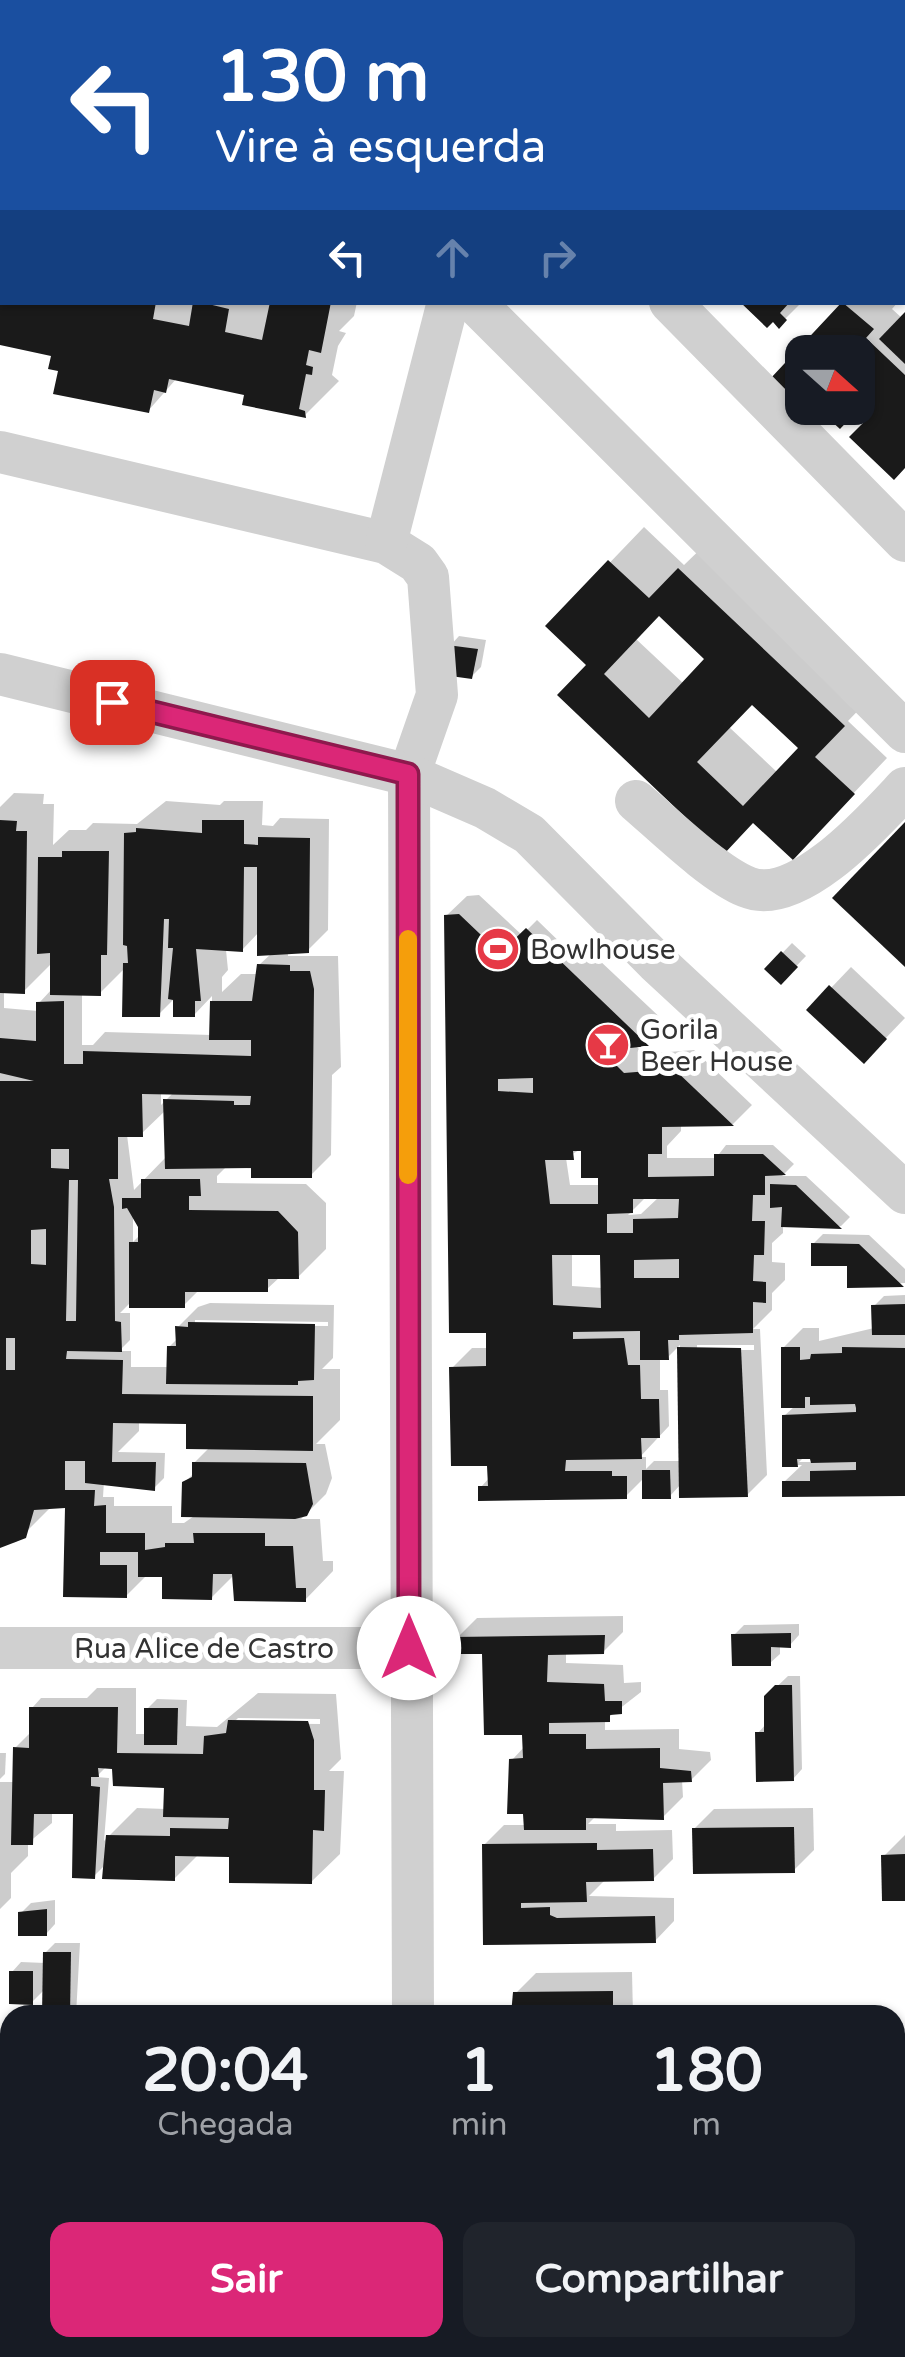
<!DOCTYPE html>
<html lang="pt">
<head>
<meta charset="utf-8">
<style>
	:root { --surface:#171b24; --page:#20242c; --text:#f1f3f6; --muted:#9ea1a6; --accent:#db2777 }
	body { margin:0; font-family:"Varela Round",sans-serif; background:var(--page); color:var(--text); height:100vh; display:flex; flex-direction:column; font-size:38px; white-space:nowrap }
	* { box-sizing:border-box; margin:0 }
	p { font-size:32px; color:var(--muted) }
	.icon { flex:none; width:55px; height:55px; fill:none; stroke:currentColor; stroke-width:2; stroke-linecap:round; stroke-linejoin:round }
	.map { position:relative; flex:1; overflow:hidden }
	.side { position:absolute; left:0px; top:2005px; width:905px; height:352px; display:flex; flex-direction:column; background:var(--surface); border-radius:30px 30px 0 0; box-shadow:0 2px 8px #0004 }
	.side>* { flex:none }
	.top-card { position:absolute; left:0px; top:0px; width:905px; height:305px; box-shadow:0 2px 8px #0004; background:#1a4fa0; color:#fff; overflow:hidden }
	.needle { width:65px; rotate:111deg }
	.controls { position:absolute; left:785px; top:335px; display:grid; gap:20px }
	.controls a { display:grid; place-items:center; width:90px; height:90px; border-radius:20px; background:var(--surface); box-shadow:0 2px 8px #0004; font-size:50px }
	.pin { position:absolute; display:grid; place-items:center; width:85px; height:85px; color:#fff; margin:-42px; border-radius:20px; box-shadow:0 5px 15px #0006 }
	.me { position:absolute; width:110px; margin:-55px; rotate:0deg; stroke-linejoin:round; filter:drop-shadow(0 0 8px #0008) }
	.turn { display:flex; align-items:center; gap:35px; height:210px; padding:0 50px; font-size:45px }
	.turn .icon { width:130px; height:130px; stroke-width:2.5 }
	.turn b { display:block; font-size:70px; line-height:85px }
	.lanes { display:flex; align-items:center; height:95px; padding:0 50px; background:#0003; justify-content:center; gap:50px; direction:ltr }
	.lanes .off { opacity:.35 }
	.eta { display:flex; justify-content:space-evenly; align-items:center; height:170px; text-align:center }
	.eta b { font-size:60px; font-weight:800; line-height:70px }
	.cta { display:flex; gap:20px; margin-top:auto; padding:20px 50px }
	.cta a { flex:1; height:115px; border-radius:20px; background:var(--accent); color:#fff; font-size:40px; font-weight:800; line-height:115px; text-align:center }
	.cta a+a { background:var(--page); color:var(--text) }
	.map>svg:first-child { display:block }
	.shadow { fill:#0003; fill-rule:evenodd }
	.building { fill:#1a1a1a; fill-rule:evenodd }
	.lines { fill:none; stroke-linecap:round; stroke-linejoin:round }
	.minor { stroke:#d0d0d0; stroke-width:42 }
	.route-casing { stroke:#8e194d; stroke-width:25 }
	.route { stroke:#db2777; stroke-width:18 }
	.slow { stroke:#f59e0b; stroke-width:18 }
	.labels { text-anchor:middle; stroke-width:10; stroke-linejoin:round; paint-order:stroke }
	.poi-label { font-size:28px; fill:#333; stroke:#fff; text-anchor:start }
	.street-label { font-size:28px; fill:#333; stroke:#fff }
</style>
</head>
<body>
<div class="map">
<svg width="905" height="2357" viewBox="0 0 905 2357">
	<rect width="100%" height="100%" fill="#fff"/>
	<g class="shadow">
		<polygon points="2,25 2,302 357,302 354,316 339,331 346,333 338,346 332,375 339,381 305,415 247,393 177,378 148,411 61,369 54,354 0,343"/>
		<polygon points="905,139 905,177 902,179 902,142"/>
		<polygon points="905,247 905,297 902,294"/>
		<polygon points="744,302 802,302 779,325"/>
		<polygon points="845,302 898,302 892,309 902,318 905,315 905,465 861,405 840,426 821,408 858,408 858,352 802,352 800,404 773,379"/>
		<path d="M644,527l40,38 30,-29 163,155 -29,30 39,37 -94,99 -244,-231zM660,613l48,46 -24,25 -48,-45zM753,702l49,46 -24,25 -49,-46z"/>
		<polygon points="459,636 486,640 481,667 472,676 450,646"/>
		<path d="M14,793l30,1 -1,10h11l-1,41 16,-15h17l7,-7 44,1 29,-23 54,4 4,-4h39l-1,24 11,1 7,-8 49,1 -1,111 -20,20 -20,2v4h50l3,111 -9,8 -1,80 -20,20 -84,-9 -10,10v7l89,1 20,19v46l-28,28h-18l-13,12 -68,1 -15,15 -52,-4 -12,12h10v27l-11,11h12v16h38v-20l9,-9v-11l20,-20 12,-4 124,2 -1,53 -11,11h18v51l-24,24h9l7,34 -6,16 -25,25h19l3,42h10v10l-28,29 -71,-25 -23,23 -46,-23 -17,-1 -22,22 -60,-1 1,-89h-15l-36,36 -16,3v-738zM259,932l13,21 -13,12v9h-18l-19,18v-15l6,-7 -2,-20h16zM52,963v26l-13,14 -1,8 -34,-3v-17h20zM125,968l34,46 16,-16 19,17 18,-19v39l-107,-3 -12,13h-11v-52h18zM161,1092h13l-13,13zM166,1110l1,46 -33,34 -7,-55 14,-1zM133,1214l8,20 -8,8zM195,1320l133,2v4l-133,-1zM139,1421h49l22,26 -16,16v10l-10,10 13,31 -13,9h-12v-17h-58v-9h-11l1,-16h18l-1,6 33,1 10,-10 1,-25 -47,-1 21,-21z"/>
		<path d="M479,895l43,40 15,-15 31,30 -8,7 4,4 17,-18 86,81 -19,19 -13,2 9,9 50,-4 58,55 -19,19h-52v7l-14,15v12h49l10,-13h47l21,19 -12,12h24l44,41 -9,9 -58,-1v8l-11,10v19l13,1v17l-13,13v17l-19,19h7l7,146 -20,20 -66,-11 -11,12 -26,-18 -18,18 -145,-9 9,-10v-14l-38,-95 20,-20h16l-42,-432 21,-20zM584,1147l16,28 1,10h-31l-4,-27zM646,1197h13l-18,17 -13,1zM602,1252l1,36 -31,-2v-33zM680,1345l1,116h-27l-8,8v-12h-6l29,-31 -1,-36h-8v-33h8zM697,1345h57v5h-57z"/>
		<polygon points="792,943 806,956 781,982 767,969"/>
		<polygon points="851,967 905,1018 883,1041 810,1010"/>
		<polygon points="823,1234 869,1235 905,1269 905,1283 850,1286 849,1263 813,1244"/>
		<path d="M905,1295v198l-121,-11 18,-17h-17l-1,-49 11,-10 -12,-58 20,-20h16v13l55,-13v-22l10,-10zM805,1456h8v6h-14z"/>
		<polygon points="623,1616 623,1632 603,1652 566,1652 566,1663 623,1665 624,1683 641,1682 641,1692 605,1720 605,1730 679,1729 679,1749 710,1752 711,1760 691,1780 682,1780 683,1797 663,1817 596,1816 588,1824 616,1824 616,1831 672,1830 673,1859 653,1879 606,1879 589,1896 674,1898 674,1921 655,1941 486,1943 484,1845 504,1825 526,1825 512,1760 525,1746 525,1732 485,1651 457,1638 477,1618"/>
		<polygon points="799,1624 799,1635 790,1645 780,1645 780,1654 770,1663 734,1635 744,1625"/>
		<polygon points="788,1676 800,1676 802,1769 793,1779 758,1733 766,1724 766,1697"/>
		<path d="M97,1688h39v46h11v-25l10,-10 30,1 -1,26 31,1 41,-34 78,1 5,65 -12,12h15l-4,83 -29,28 -79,-27 -33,-1 -25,25 -68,-15 -12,12 -19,-68 -23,3v12l-24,20v13l-17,17v25l-11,11v-127h15v-34l16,-16 1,-24 9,-10h46zM238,1718l82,1v5l-87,-1zM107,1766l59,23v20l-29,-1 -33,33 5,-63 -13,-1z"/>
		<polygon points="0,1753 6,1753 5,1774 0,1779"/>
		<polygon points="813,1808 814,1850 794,1870 694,1829 714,1809"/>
		<polygon points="905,1835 905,1899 884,1856"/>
		<polygon points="55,1900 55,1924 46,1934 21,1913 31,1903"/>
		<polygon points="55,1943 80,1943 76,2015 44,2015 45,1989 32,2002 12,1972 21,1962 45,1963 45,1953"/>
		<polygon points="632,1972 633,2015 516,2015 516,1993 536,1973"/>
		<polygon points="895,2065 905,2065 905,2225 896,2225 896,2236 905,2236 905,2357 823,2357 825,2348 895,2348"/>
		<polygon points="9,2148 10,2180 6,2180"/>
		<polygon points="0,2227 10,2227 5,2357 0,2357"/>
		<polygon points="69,2348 356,2348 356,2357 21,2357 61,2355"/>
		<rect x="493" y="2348" width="113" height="9"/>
		<polygon points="658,2348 737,2348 737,2357 656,2357"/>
	</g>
	<g class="building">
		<polygon points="0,302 156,302 153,319 189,326 193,302 200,302 229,309 225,332 262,340 270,302 331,302 321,353 309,350 306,365 313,367 312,375 306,374 299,409 305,411 306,418 242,405 244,395 169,379 166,393 154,390 149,413 53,394 58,371 48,369 51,356 0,345"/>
		<polygon points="740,302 790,302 780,313 787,320 779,329 773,322 767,328"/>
		<polygon points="842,302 874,329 866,338 905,375 905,468 894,480 849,437 870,416 860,408 840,429 817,408 858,408 858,352 802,352 800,407 770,379"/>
		<polygon points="905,312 905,364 879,339"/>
		<path d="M608,560l41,38 29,-30 167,158 -30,31 40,37 -62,66 -40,-37 -29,31 -167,-159 29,-30 -41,-39zM659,616l45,43 -55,59 -45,-44zM752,705l46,43 -55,58 -46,-44z"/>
		<polygon points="447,645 478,649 472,679 443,675"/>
		<polygon points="0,820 17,821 16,831 27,831 25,994 0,993"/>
		<polygon points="202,820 244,820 244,844 258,845 258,837 310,838 309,953 257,956 257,867 244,867 243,952 196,949 201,1001 195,1001 195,1017 173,1017 173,1000 168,999 173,948 168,948 169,919 164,919 160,1017 122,1017 123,963 128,963 127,946 123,945 124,833 136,832 136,828 202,833"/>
		<polygon points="905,822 905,967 832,898"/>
		<polygon points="62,851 109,851 107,955 101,955 101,996 50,995 50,953 37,954 38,857 62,857"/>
		<path d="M459,914l41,39 26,-25 123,118 -47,5 22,22 50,-4 60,57 -72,1v27h-14v23l66,-1v-22h49l23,21 -21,1v19h-12l-1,26h13l-1,34h-10l-1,26 13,1v21l-13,-1v31l-74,2v5h-11l1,20h-29v-29l-67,1v7l51,-1 4,27h12l1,34h18l1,39h-19l1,21 -76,1 -1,11h47v5h15v23l-149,2v-15h10l-1,-20h-36l-2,-99 37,-1v-33h-37l-5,-418zM533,1078v15l-35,-2v-12zM573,1151h8v27h17v26h-48l-5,-44h29zM633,1199h46l-1,19 -45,1v14h-26v-19l26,-1zM552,1255h48l1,53 -48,-3zM679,1259v19h-45v-18z"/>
		<polygon points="781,951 798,967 781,985 764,969"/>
		<path d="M257,964l33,1v6h20l4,18 -2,189h-61v-10l-86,1 -2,-70 71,2v4h16l1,-9 -109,-2 1,43h-25v42h-9l5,28 1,114 6,1 1,30 -55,-1 -1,8 57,1 -1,34 191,2v55l-127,-2v-25l-73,-1 -1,39h44l-1,29 -70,-8v-22h-20v29h30l-1,16 12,-1v28h39v17l20,-3v-4h29l-1,-10h72v13h28l3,42h10v14l-72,-1 -2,-27h-19l-1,26 -50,-1v-22h-24v-25h-38v13h27v33l-64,-1 2,-89 -31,2 -8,28 -26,10v-467h34l-34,-8v-35l36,3v-39l28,-1v63h19v-13l168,5v-16h-42l1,-39h42zM51,1149h18v20l-18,-1zM69,1180h9l-2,141h-10zM46,1229v36l-15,-1v-34zM6,1338h9v32h-9z"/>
		<polygon points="829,985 887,1039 864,1064 806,1010"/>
		<polygon points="141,1179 200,1179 201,1196 189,1196 189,1210 278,1211 298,1232 299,1279 268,1279 268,1292 185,1292 185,1308 129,1308 129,1242 138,1242 138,1227 127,1208 122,1209 122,1198 141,1198"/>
		<polygon points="770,1184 796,1185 842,1229 781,1227 782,1207 770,1208"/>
		<polygon points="811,1243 859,1244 904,1287 847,1288 847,1266 811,1266"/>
		<polygon points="905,1304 905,1335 872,1335 871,1305"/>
		<polygon points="188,1322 315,1324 314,1380 298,1381 298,1385 166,1384 167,1346 176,1346 175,1326 188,1327"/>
		<polygon points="677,1347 741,1348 748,1497 679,1498"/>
		<polygon points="781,1347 800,1347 800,1360 810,1359 811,1354 842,1353 842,1347 905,1348 905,1496 782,1497 782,1481 810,1481 810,1471 856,1470 856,1462 811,1463 810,1459 797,1459 798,1467 782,1467 782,1415 856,1412 856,1408 855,1404 810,1405 810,1397 805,1397 805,1408 781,1408"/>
		<polygon points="192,1462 306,1463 313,1504 307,1516 295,1519 181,1517 182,1482 192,1477"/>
		<polygon points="642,1470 670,1470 671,1499 642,1499"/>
		<polygon points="791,1633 791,1648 771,1647 771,1666 732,1666 731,1634"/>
		<polygon points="605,1635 604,1654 548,1655 547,1682 604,1684 605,1701 622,1701 622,1714 610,1715 610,1722 549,1723 549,1734 586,1734 586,1749 660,1748 660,1768 691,1771 692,1782 663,1783 664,1820 586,1818 586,1830 524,1830 523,1814 507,1814 509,1759 523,1758 522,1735 484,1735 482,1654 455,1654 455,1637"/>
		<polygon points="775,1685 792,1685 794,1781 756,1782 755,1732 764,1732 764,1696"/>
		<polygon points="29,1707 118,1707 117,1753 203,1754 204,1736 226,1733 228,1720 308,1721 314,1740 314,1790 325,1790 324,1831 313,1830 312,1884 229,1883 229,1857 175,1856 175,1881 102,1879 106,1835 170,1836 170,1828 228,1829 229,1818 163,1817 164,1788 113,1786 112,1769 98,1768 99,1777 91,1777 91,1786 100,1787 95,1879 72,1878 73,1814 34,1814 33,1845 11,1845 13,1747 29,1748"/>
		<polygon points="144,1708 178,1708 177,1745 144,1745"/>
		<polygon points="794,1827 795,1873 693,1874 692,1828"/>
		<polygon points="597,1843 597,1850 653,1849 654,1881 586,1882 587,1902 521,1903 521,1908 550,1907 550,1915 557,1918 655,1916 656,1943 483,1945 482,1844"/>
		<polygon points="905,1854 905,1901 882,1901 881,1855"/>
		<polygon points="47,1909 47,1936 18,1936 18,1912"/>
		<polygon points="43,1952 71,1952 70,2015 42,2015"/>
		<polygon points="9,1971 33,1971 33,2005 9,2004"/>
		<polygon points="613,1991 613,2015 511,2015 513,1992"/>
		<rect x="895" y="2092" width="10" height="136"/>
		<polygon points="905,2257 905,2357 821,2357 820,2348 895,2348 895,2258"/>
		<rect x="68" y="2348" width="269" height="9"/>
		<rect x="491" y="2348" width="98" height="9"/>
		<rect x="655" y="2348" width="55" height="9"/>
	</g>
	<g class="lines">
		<g class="minor">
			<polyline points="297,0 303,2"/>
			<polyline points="528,2 530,0"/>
			<polyline points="0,38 2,39"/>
			<polyline points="474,302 905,732"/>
			<polyline points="670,302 905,541"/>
			<polyline points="0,452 386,543 418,563 428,577 437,695 409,775 413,2015"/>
			<polyline points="386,543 448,302"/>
			<polyline points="0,674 409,775 485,808 529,834 656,962 905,1193"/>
			<path d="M636,801c28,24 78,73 111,86 50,21 127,-66 158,-99"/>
			<polyline points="0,1648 409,1648"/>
			<polyline points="418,2348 418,2357"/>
		</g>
	</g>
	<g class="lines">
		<g class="route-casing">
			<polyline id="route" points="112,702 408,774 409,1648"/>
		</g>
		<use href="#route" class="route"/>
		<polyline class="slow" points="408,939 408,1175"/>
	</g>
	<defs>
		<g id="stadium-disc" transform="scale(2.25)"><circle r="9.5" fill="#e63946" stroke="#fff"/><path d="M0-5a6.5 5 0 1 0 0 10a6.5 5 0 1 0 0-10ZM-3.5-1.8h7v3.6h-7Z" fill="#fff"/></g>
		<g id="bar-disc" transform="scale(2.25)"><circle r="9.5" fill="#e63946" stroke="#fff"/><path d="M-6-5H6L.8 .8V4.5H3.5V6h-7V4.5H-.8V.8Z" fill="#fff"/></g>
	</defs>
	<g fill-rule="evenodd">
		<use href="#stadium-disc" x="498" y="949"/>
		<use href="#bar-disc" x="608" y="1045"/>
	</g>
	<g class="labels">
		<g class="poi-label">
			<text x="530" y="959">Bowlhouse</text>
			<text x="640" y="1039">Gorila<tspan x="640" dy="32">Beer House</tspan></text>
		</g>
		<g class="street-label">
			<text x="204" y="1658">Rua Alice de Castro</text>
		</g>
	</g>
</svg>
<div class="controls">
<a><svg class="needle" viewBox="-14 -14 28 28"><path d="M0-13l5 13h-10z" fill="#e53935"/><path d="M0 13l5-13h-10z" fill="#9ea1a6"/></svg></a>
</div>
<div class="pin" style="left:112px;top:702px;background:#d93025"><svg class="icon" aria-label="arrive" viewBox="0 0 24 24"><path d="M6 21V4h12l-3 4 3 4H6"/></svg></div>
<svg class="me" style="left:409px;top:1648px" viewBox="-20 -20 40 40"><circle r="19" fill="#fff"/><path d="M0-13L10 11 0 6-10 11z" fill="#db2777"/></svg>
<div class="top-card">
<div class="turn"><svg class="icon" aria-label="left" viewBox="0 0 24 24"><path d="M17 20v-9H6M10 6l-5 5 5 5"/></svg><div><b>130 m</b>Vire à esquerda</div></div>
<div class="lanes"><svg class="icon" aria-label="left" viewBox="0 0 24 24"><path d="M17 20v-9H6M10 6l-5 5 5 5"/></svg><svg class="icon off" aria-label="ahead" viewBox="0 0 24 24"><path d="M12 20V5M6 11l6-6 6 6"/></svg><svg class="icon off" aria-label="right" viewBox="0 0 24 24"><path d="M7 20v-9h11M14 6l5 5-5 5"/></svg></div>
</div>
<section class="side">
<div class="eta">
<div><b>20:04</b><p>Chegada</p></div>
<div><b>1</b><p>min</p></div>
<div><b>180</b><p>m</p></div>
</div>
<div class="cta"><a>Sair</a><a>Compartilhar</a></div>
</section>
</div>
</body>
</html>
